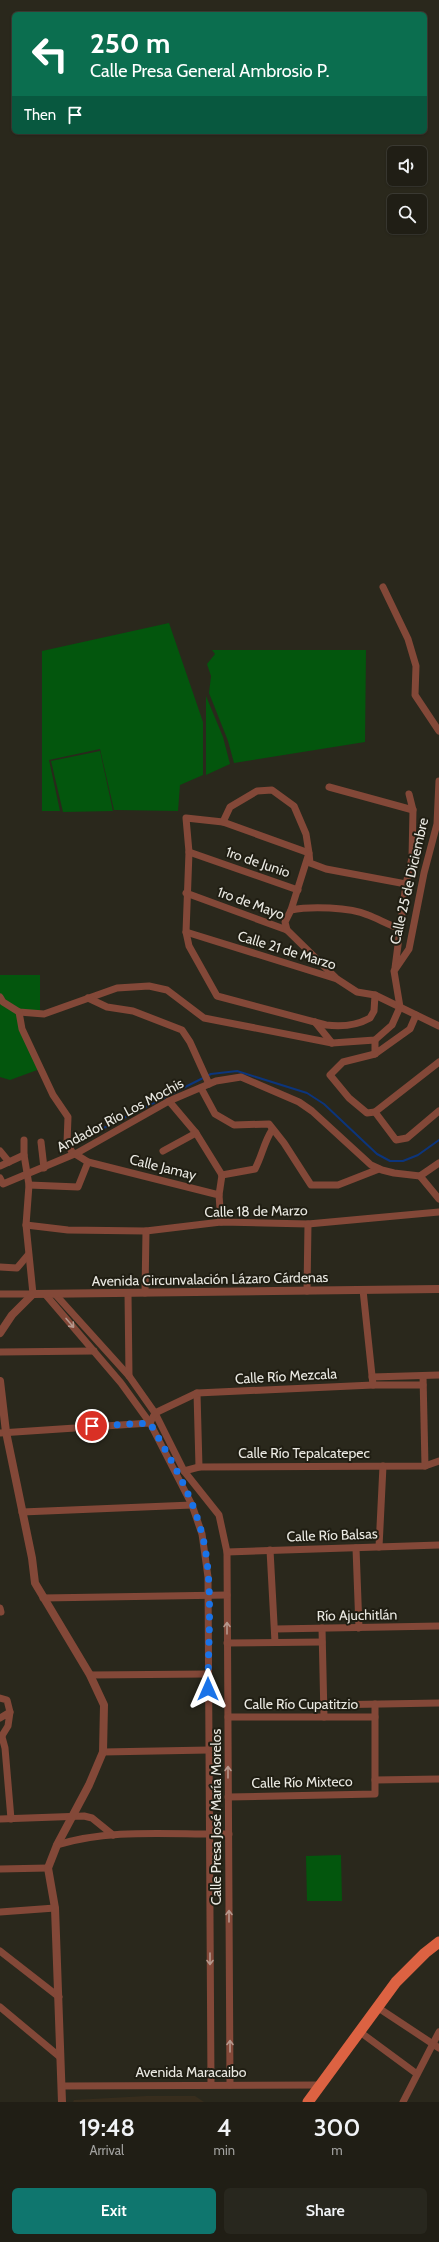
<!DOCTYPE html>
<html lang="en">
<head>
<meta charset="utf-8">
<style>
	:root { --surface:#201e15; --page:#28271e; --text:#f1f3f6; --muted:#a2a2a0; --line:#3d3c34; --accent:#0f766e }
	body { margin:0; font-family:Cabin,sans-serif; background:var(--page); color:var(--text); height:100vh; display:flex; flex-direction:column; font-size:15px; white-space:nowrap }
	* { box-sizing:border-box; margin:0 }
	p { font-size:13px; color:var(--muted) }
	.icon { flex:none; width:22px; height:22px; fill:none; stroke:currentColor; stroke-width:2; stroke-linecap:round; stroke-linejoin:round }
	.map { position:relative; height:2102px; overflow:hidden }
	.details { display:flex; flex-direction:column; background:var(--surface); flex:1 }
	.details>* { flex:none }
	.top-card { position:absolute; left:12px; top:12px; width:415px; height:122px; border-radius:6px; box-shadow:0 1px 3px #0004,0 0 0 1px var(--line); background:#0b6e4f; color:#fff; overflow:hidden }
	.buttons { position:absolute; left:387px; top:146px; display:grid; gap:8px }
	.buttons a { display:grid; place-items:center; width:40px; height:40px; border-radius:6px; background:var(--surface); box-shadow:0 1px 3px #0004,0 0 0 1px var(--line); font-size:20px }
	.pin { position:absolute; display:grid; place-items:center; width:34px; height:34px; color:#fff; margin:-17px; border:2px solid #fff; border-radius:50%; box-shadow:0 1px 4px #0007 }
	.me { position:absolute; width:44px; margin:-22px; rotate:0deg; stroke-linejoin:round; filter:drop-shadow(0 0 3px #0008) }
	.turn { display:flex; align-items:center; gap:14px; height:84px; padding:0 12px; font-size:18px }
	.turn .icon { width:52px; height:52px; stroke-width:2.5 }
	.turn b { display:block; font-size:28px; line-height:34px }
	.then { display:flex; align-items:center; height:38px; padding:0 12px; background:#0003; gap:8px; font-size:15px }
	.eta { display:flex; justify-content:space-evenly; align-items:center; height:68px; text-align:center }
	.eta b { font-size:24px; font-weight:600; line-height:28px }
	.cta { display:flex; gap:8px; margin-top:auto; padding:8px 12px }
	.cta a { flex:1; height:46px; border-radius:6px; background:var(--accent); color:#fff; font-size:16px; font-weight:600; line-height:46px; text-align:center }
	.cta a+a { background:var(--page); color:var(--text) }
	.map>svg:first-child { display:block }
	.commercial { fill:#372d1d }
	.green { fill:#03560d }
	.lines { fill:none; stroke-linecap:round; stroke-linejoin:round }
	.stream { stroke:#0c357c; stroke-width:2 }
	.minor { stroke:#834838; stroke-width:7 }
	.tertiary { stroke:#834838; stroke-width:8 }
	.primary { stroke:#dc6242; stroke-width:11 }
	.oneway { stroke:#b6988d }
	.route { stroke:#1a73e8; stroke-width:7; stroke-dasharray:0 12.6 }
	.labels { text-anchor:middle; stroke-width:4; stroke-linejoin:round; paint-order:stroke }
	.street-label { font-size:14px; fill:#eae9e2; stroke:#201e13 }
</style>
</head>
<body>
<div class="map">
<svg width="439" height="2102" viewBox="0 0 439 2102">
	<rect width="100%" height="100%" fill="#2a281c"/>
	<polygon class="commercial" points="146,2096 195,2096 204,2102 73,2102 74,2100"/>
	<g class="green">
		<polygon points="169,623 203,722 203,775 180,785 178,811 114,810 100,749 49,760 60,811 42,811 42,651"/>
		<polygon points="212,650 366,650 365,742 234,763 228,741 209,693 211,676 207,664 215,654"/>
		<polygon points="206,696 223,737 230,764 206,775"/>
		<polygon points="100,751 113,811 63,812 51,761"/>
		<polygon points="0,975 40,975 40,1013 20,1011 0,995"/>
		<polygon points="0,1001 18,1013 40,1069 10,1080 0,1077"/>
		<polygon points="341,1855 342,1901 307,1901 306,1856"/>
	</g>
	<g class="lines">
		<polyline class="stream" points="74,1143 211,1074 237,1071 307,1093 324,1104 377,1154 390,1161 403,1161 418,1155 439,1140"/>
		<g class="minor">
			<polyline points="383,587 408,639 416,666 415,695 439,731"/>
			<polyline points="329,787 413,810"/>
			<polyline points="223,822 230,807 257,791 272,790 294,806 306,834 309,853 291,910"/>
			<polyline points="189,852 298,890"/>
			<polyline points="186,893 287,930 336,978"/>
			<path d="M287,930l-2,-8 6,-12c19,-4 59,-3 77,5 11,4 20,10 31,13"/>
			<polyline points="186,932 337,979 357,992 375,995 439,1026"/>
			<polyline points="395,968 406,884 412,858 413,810 409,794"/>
			<path d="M375,995l-1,16 -4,7c-14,8 -28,9 -44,7l-109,-29 -28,-50 -3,-14 3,-80 -3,-34 37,4 86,31 1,10 16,6 80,15"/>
			<polyline points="0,997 3,1002 19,1012 44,1014 117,988 149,986 167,990 204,1018 332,1043 375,1040 392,1025 400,1007 394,971 409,949 424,873 437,824 439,781"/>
			<polyline points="88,998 107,1007 133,1011 182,1030 190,1042 209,1084"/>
			<polyline points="19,1012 22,1029 53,1095 68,1117 67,1143 72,1152 88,1162 219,1195 221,1222"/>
			<polyline points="315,1022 332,1043"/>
			<polyline points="375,1040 375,1054 410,1029 416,1015"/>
			<polyline points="375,1054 343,1062 330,1075 349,1098 367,1113 375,1112 396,1140 407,1138 439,1111"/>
			<polyline points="201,1088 215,1114 234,1125 269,1124 284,1143 311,1185 338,1185 379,1169"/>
			<polyline points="169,1101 196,1133 222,1175"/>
			<polyline points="375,1112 439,1062"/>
			<polyline points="41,1142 44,1168"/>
			<polyline points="0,1151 9,1162"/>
			<polyline points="163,1151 196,1133"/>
			<polyline points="0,1166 24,1155"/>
			<path d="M222,1175l33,-6c7,-13 9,-27 17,-39"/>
			<polyline points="420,1176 439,1199"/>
			<polyline points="0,1178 3,1184 77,1153 169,1101 216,1081 241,1077 299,1102 312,1111 371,1165 382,1170 394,1173 420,1176 439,1163"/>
			<polyline points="29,1185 78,1187 88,1162"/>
			<polyline points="219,1195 222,1175"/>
			<polyline points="26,1225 68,1230 146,1231 221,1222 308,1224 439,1212"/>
			<polyline points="0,1267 17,1268 28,1255"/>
			<polyline points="363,1290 373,1385"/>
			<polyline points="307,1291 308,1224"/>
			<polyline points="128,1293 129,1376"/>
			<polyline points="145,1293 146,1231"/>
			<polyline points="0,1294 33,1294 26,1225 29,1185 24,1155 24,1140"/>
			<polyline points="45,1294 121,1383 150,1423 192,1505 202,1534 208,1577 211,2085"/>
			<polyline points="55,1294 129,1376 155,1413 184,1471 219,1515 227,1552 230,2085"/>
			<polyline points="0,1352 94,1351"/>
			<polyline points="423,1376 425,1466"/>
			<polyline points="372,1377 439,1375"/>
			<polyline points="197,1393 199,1467"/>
			<polyline points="0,1433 150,1423 155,1413 197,1393 373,1385 423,1385"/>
			<polyline points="184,1471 199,1467 425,1466 439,1461"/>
			<polyline points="22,1512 192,1505"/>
			<polyline points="379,1547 383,1466"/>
			<polyline points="356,1548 359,1628"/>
			<polyline points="270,1550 275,1642"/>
			<polyline points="227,1552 439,1545"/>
			<polyline points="43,1598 227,1595"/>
			<polyline points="0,1608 1,1612"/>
			<polyline points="322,1628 324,1717"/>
			<polyline points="275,1629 439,1626"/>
			<polyline points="227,1643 322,1642"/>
			<polyline points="90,1675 208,1674"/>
			<polyline points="0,1698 7,1700 10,1712"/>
			<polyline points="324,1705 439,1703"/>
			<polyline points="228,1717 375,1717"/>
			<polyline points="0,1718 10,1712 8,1726 0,1739"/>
			<polyline points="2,1737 5,1748 11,1819"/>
			<polyline points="103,1752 209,1750"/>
			<polyline points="375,1780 439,1779"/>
			<polyline points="228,1797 375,1794 375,1704"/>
			<polyline points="0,1819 84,1816 92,1818 113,1835"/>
			<path d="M57,1845c54,-17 115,-10 172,-11"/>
			<polyline points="0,1869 48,1868"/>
			<polyline points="0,1912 55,1908"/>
			<polyline points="0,1951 59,1997"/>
			<polyline points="0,2007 60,2057"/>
			<polyline points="377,2007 439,2048"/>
			<polyline points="360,2032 417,2074"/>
			<polyline points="62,2086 320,2085"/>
			<polyline points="403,2102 439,2032"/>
		</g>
		<g class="tertiary">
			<polyline points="0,1333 12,1315 33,1294 439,1289"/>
			<polyline points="0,1381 6,1432 32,1558 35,1583 90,1675 104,1705 103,1752 89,1785 57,1845 48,1868 55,1908 62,2102"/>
		</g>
		<polyline class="primary" points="308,2102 396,1982 425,1953 439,1942"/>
	</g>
	<defs><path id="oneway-shaft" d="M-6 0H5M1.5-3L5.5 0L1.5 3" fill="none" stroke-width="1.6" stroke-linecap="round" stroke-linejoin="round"/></defs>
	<g class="oneway">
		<use href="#oneway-shaft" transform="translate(70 1323) rotate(49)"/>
		<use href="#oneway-shaft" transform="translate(227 1628) rotate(-90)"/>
		<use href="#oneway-shaft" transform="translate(228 1772) rotate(-90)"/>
		<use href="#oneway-shaft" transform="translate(229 1916) rotate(-90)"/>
		<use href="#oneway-shaft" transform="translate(210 1959) rotate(90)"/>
		<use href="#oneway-shaft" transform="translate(230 2046) rotate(-90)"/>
	</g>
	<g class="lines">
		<path class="route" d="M92,1426l58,-3c20,35 42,71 52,111 12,47 6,106 6,155"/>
	</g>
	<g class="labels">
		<g class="street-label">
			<text transform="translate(258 862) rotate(19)" y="5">1ro de Junio</text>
			<text transform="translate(409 881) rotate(-77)" y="5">Calle 25 de Diciembre</text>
			<text transform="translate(251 903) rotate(20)" y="5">1ro de Mayo</text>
			<text transform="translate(287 950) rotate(17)" y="5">Calle 21 de Marzo</text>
			<text transform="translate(120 1115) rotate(-28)" y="5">Andador Río Los Mochis</text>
			<text transform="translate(163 1167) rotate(14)" y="5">Calle Jamay</text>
			<text transform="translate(256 1211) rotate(-1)" y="5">Calle 18 de Marzo</text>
			<text transform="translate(210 1279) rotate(-1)" y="5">Avenida Circunvalación Lázaro Cárdenas</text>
			<text transform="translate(286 1376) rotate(-3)" y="5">Calle Río Mezcala</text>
			<text x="304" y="1458">Calle Río Tepalcatepec</text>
			<text transform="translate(332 1535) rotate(-2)" y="5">Calle Río Balsas</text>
			<text transform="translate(357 1615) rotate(-1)" y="5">Río Ajuchitlán</text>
			<text x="301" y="1709">Calle Río Cupatitzio</text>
			<text transform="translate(302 1782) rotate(-1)" y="5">Calle Río Mixteco</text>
			<text transform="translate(216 1817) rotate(-90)" y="5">Calle Presa José María Morelos</text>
			<text x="191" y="2077">Avenida Maracaibo</text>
		</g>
	</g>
</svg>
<div class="buttons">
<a><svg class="icon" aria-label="sound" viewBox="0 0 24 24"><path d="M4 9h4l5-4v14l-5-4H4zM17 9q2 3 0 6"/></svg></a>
<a><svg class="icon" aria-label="search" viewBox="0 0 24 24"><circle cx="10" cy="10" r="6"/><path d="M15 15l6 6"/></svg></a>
</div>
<div class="pin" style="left:92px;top:1426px;background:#d93025"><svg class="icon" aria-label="arrive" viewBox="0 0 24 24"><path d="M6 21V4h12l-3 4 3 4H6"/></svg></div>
<svg class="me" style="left:208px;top:1689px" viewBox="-20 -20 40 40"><path d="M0-17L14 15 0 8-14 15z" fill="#1a73e8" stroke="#fff" stroke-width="4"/></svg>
<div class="top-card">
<div class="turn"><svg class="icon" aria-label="left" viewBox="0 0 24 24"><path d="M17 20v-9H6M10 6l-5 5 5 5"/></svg><div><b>250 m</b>Calle Presa General Ambrosio P.</div></div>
<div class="then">Then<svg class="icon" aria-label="arrive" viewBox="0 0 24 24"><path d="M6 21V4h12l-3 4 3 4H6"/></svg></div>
</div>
</div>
<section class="details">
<div class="eta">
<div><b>19:48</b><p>Arrival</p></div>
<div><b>4</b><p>min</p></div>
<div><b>300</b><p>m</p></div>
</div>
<div class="cta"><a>Exit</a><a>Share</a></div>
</section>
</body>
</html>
